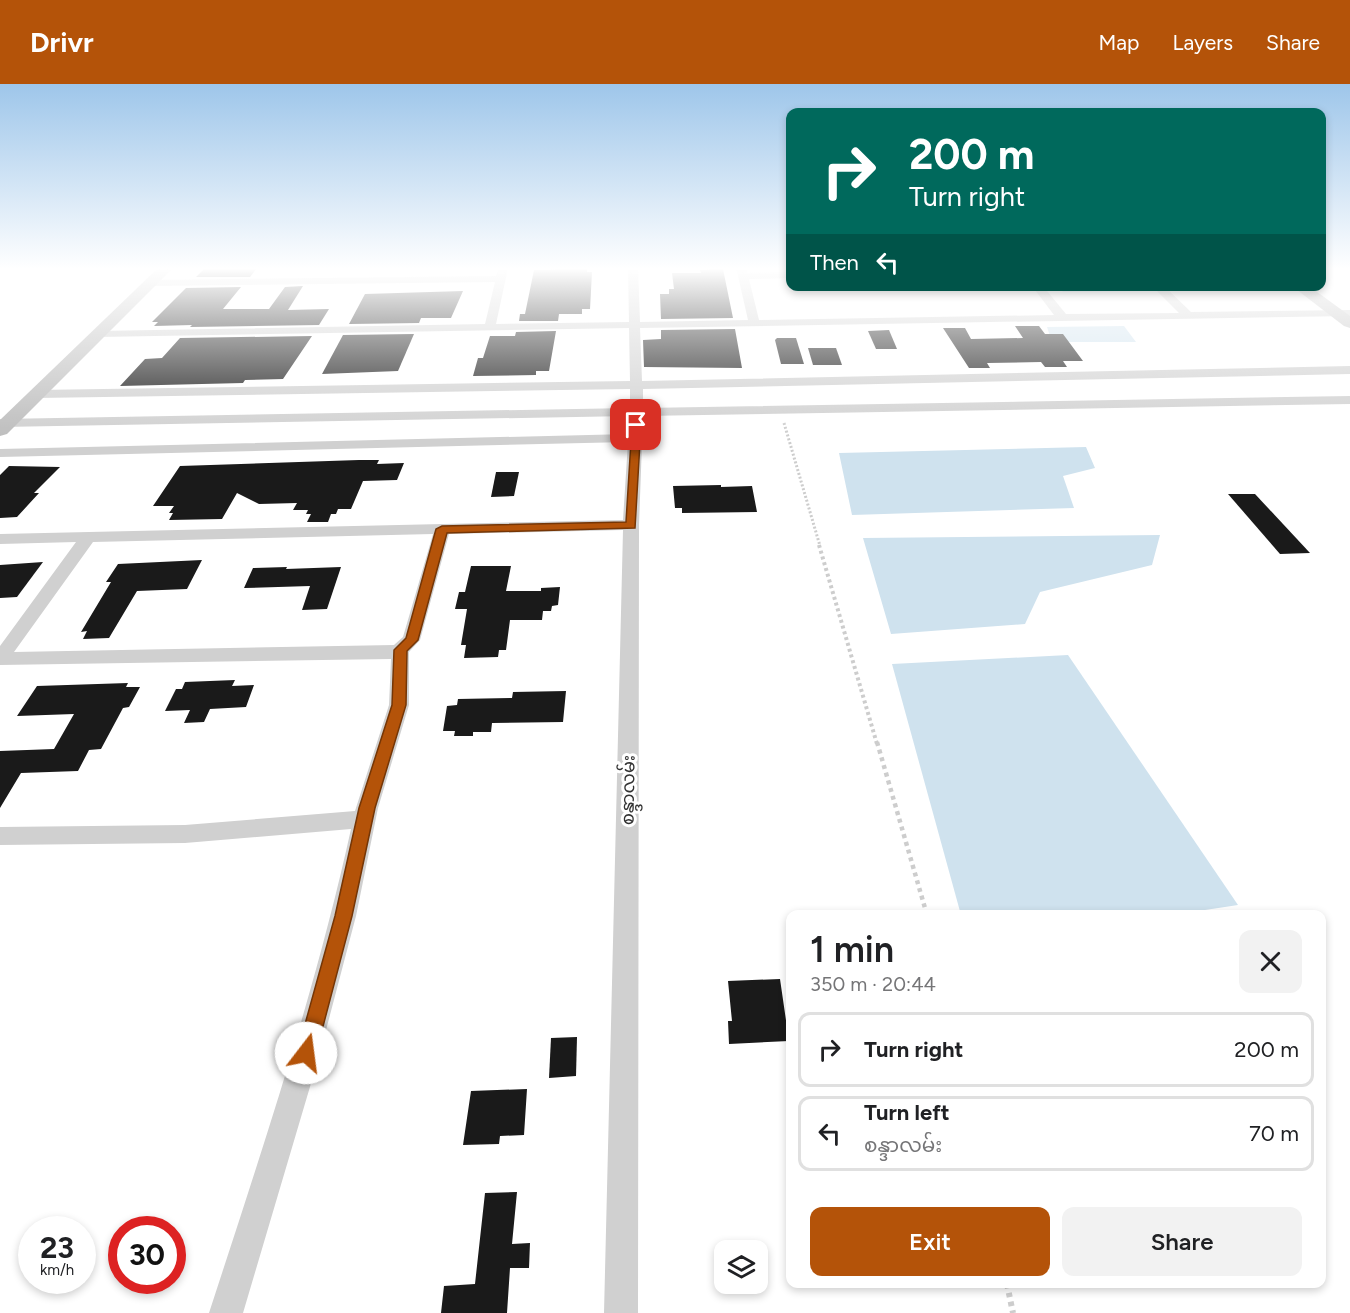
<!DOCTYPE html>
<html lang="en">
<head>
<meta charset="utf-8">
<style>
	:root { --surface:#fff; --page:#f2f2f2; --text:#202124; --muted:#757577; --line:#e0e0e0; --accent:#b45309 }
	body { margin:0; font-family:Figtree,"Noto Sans Myanmar",sans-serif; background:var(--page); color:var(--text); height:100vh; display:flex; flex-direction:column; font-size:22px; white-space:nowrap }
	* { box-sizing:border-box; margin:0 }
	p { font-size:20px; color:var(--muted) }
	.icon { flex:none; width:33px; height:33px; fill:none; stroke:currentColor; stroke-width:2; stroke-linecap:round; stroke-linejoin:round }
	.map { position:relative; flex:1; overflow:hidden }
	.drawer { position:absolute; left:786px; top:826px; width:540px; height:378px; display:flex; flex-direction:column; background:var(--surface); border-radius:12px; box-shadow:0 3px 9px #0003 }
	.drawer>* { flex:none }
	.top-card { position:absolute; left:786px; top:24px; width:540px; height:183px; border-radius:12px; box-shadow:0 3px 9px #0003; background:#00695c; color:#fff; overflow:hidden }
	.controls { position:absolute; left:714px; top:1156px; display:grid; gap:12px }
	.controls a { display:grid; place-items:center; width:54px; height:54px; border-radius:12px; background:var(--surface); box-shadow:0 3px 9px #0003; font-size:30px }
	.speed { position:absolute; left:18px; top:1132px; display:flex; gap:12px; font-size:30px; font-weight:700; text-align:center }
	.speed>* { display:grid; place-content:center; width:78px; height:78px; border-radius:50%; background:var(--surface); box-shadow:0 3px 9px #0003; line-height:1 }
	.speed small { font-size:15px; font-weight:400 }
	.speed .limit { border:9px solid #d22; background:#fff; color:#111 }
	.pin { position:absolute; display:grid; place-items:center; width:51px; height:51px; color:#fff; margin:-26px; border-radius:12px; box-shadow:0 3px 9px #0006 }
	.me { position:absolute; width:66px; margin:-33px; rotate:15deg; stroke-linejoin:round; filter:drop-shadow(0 0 4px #0008) }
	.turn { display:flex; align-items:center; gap:21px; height:126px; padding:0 24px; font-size:27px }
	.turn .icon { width:78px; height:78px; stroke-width:2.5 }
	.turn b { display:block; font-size:42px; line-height:51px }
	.then { display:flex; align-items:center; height:57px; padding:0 24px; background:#0003; gap:12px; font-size:22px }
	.round { display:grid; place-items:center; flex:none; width:63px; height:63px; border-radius:12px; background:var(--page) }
	.overview { display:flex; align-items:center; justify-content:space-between; height:102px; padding:0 24px }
	h1 { font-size:36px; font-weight:600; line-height:45px }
	.cta { display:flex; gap:12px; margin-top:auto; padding:12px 24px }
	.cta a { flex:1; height:69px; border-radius:12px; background:var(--accent); color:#fff; font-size:24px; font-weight:600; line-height:69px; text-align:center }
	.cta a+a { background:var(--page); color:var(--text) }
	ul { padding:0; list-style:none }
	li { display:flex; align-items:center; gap:18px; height:75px; margin:0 12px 9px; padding:0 12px; border:3px solid var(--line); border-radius:12px }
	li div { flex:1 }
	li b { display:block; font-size:22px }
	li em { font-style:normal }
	header { display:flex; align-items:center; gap:36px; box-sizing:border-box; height:84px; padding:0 30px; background:var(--accent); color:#fff }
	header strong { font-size:28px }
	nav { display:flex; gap:33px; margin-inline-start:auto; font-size:21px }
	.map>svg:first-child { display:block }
	.water { fill:#cfe2ee }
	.building { fill:#1a1a1a }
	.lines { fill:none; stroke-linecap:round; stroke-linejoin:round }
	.path-far3 { stroke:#cdcdcd; stroke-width:3; stroke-dasharray:2 2; stroke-linecap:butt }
	.path-far2 { stroke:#cdcdcd; stroke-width:4; stroke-dasharray:3 3; stroke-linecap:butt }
	.path-far1 { stroke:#cdcdcd; stroke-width:4.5; stroke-dasharray:4 4; stroke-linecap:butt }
	.path { stroke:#cdcdcd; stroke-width:6; stroke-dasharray:4.5 4.5; stroke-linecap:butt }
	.street { fill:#d0d0d0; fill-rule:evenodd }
	.secondary { fill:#bdbdbd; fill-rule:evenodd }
	.route { fill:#b45309; stroke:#753606; stroke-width:1.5 }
	.labels { text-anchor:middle; stroke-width:6; stroke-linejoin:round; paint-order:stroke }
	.street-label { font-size:18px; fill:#333; stroke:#fff }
</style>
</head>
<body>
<header>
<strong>Drivr</strong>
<nav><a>Map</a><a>Layers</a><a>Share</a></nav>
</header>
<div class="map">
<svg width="1350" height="1229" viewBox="0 0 1350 1229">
	<rect width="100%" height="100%" fill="#fff"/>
	<g class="water">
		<polygon points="1143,202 1148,207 1063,208 1058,203"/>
		<polygon points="1124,242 1136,258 1052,258 1047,243"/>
		<polygon points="1086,363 1095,384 1063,392 1074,424 852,431 839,369"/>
		<polygon points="1160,451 1152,481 1040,508 1025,540 891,550 863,454"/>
		<polygon points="1068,571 1238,821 1172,831 961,831 892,580"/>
	</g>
	<g class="building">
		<polygon points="206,183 232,183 230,185 257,184 250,193 196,193"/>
		<polygon points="587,185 587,188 592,188 590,225 582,225 582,230 559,230 558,237 519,237 520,230 525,230 534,186"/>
		<polygon points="723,185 733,234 661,235 660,210 669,210 669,205 674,205 672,189 701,189 700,186"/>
		<polygon points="303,202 288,226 329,225 319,241 190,243 192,241 154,242 158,238 152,238 186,204 241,203 223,225 269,225 285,203"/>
		<polygon points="463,207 451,234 421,234 419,239 349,240 365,210"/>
		<polygon points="1015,242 1039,242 1045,250 1063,250 1083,277 1063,277 1067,283 1045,283 1041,278 987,279 990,284 969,284 943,244 965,244 971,255 1023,254"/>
		<polygon points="735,245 742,284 644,283 643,256 661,255 661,246"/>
		<polygon points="889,246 897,265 876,265 868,247"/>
		<polygon points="556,247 549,287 536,287 536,291 473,292 478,274 483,274 490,252 515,252 516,248"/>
		<polygon points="414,250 398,287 322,290 343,251"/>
		<polygon points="312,252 283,295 245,296 243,299 120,302 145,275 162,274 180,254"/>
		<polygon points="777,254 796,254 804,280 781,280 775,256"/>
		<polygon points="808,264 836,264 842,281 813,281"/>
		<polygon points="359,376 379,376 377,380 404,379 397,396 363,397 351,425 338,425 336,430 331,430 328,438 307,438 311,430 306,430 308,426 293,426 297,419 259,420 237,409 222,435 169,436 173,429 169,429 174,422 153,422 180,382"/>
		<polygon points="9,382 60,383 34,409 39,409 17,433 0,434 0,391"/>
		<polygon points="496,388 519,388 514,412 491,413"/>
		<polygon points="721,401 721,403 752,402 757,428 682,429 682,424 675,424 673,402"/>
		<polygon points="1228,410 1255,410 1310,469 1280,470"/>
		<polygon points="202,476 187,505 137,507 109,554 83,555 87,547 81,548 111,498 106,498 118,480"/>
		<polygon points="43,478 17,513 0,514 0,481"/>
		<polygon points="471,482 511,482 506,507 541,507 541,504 560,503 558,521 552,522 551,527 543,527 542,536 510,536 506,566 499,566 498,573 464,574 466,561 461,561 467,525 455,525 459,508 465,508"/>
		<polygon points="287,483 286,485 341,483 327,525 302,526 310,502 244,504 253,484"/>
		<polygon points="235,596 232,602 254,601 246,623 210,625 204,638 184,639 190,626 165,627 176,605 182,605 185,598"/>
		<polygon points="128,599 126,603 140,603 129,623 123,624 101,665 89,666 78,687 21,689 0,724 0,667 54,665 74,630 17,632 37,602"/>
		<polygon points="566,607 563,638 492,639 491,648 473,648 473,652 454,652 455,647 443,647 447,622 457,621 458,615 512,614 513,608"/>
		<polygon points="780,895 789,957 729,960 728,937 732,937 728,897"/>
		<polygon points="577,953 576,992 549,994 551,954"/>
		<polygon points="527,1005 524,1051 500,1052 499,1060 463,1061 471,1007"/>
		<polygon points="517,1108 512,1160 530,1159 529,1184 510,1184 507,1229 441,1229 444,1202 475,1200 485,1109"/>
	</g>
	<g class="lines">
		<polyline class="path-far3" points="784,339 820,462"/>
		<polyline class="path-far2" points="819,461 877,660"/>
		<polyline class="path-far1" points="877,658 927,831"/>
		<polyline class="path" points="1007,1200 1013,1229"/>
		<path class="street" d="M499,183l9,1 -12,56 133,-2 -1,-55h10l2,55 108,-2 -12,-53h10l1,6 43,-1v6l-41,1 10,41 295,-5 -22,-29h11l23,28 113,-1 -27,-27h12l27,26 159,-2v6l-710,12 2,53 708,-15v8l-707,15v19l707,-12v8l-707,12 -4,109 -1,788h-34l19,-783 -174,4 -29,106 -11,12v53l-31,103 -22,108 -36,137 -77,260h-34c52,-160 106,-320 142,-484l-166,14 -185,2v-18l185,-2 170,-14 34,-106 2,-46 -391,6v-19l76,-104 -76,2v-10l623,-14 5,-78 -628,15v-8l629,-15 1,-18 -630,11v-8l630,-11v-19l-594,9 -6,-4 6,-4 594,-9 -1,-53 -532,9 -6,-3 6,-3 388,-7 10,-42 -345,4 -5,-3 5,-3 346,-4zM433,450l-30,103 -9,8 -380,7 79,-110z"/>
		<g class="secondary">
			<polygon points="159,183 174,183 7,350 0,352 0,336"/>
			<polygon points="1292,202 1309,202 1350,232 1350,244 1344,242"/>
		</g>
	</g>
	<linearGradient id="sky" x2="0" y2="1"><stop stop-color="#9ec6ea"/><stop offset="0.52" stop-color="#fff"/><stop offset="1" stop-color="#fff" stop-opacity="0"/></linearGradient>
	<rect width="1350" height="355" fill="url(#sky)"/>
	<polygon class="route" points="636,338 641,341 635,444 447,449 418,556 407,567 406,621 375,724 352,832 316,969 313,976 306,979 300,976 297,969 335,832 359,724 392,621 394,566 406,554 436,445 442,442 626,438 632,341"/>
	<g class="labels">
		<g class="street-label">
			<text transform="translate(628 706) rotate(-89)" y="6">စန္ဒာလမ်း</text>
		</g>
	</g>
</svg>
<div class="controls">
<a><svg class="icon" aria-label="layers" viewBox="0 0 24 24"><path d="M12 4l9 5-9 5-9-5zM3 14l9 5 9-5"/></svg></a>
</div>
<div class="speed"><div>23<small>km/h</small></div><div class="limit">30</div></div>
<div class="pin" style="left:636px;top:341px;background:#d93025"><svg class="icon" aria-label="arrive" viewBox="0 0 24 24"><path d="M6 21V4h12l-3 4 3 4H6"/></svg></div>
<svg class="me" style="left:306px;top:969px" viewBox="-20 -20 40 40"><circle r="19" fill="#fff"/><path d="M0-13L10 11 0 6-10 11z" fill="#b45309"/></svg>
<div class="top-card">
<div class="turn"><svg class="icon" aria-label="right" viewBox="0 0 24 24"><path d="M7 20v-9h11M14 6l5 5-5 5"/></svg><div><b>200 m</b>Turn right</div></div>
<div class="then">Then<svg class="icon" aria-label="left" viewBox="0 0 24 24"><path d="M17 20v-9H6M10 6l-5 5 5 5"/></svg></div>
</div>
<section class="drawer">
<div class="overview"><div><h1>1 min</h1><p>350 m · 20:44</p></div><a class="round"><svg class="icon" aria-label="close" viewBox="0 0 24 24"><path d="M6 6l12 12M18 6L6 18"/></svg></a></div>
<ul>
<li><svg class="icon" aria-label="right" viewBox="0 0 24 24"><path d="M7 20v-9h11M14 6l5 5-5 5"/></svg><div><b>Turn right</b></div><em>200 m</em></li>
<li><svg class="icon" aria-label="left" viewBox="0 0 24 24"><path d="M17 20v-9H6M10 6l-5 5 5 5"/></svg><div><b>Turn left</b><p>စန္ဒာလမ်း</p></div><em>70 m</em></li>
</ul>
<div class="cta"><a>Exit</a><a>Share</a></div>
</section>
</div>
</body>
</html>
